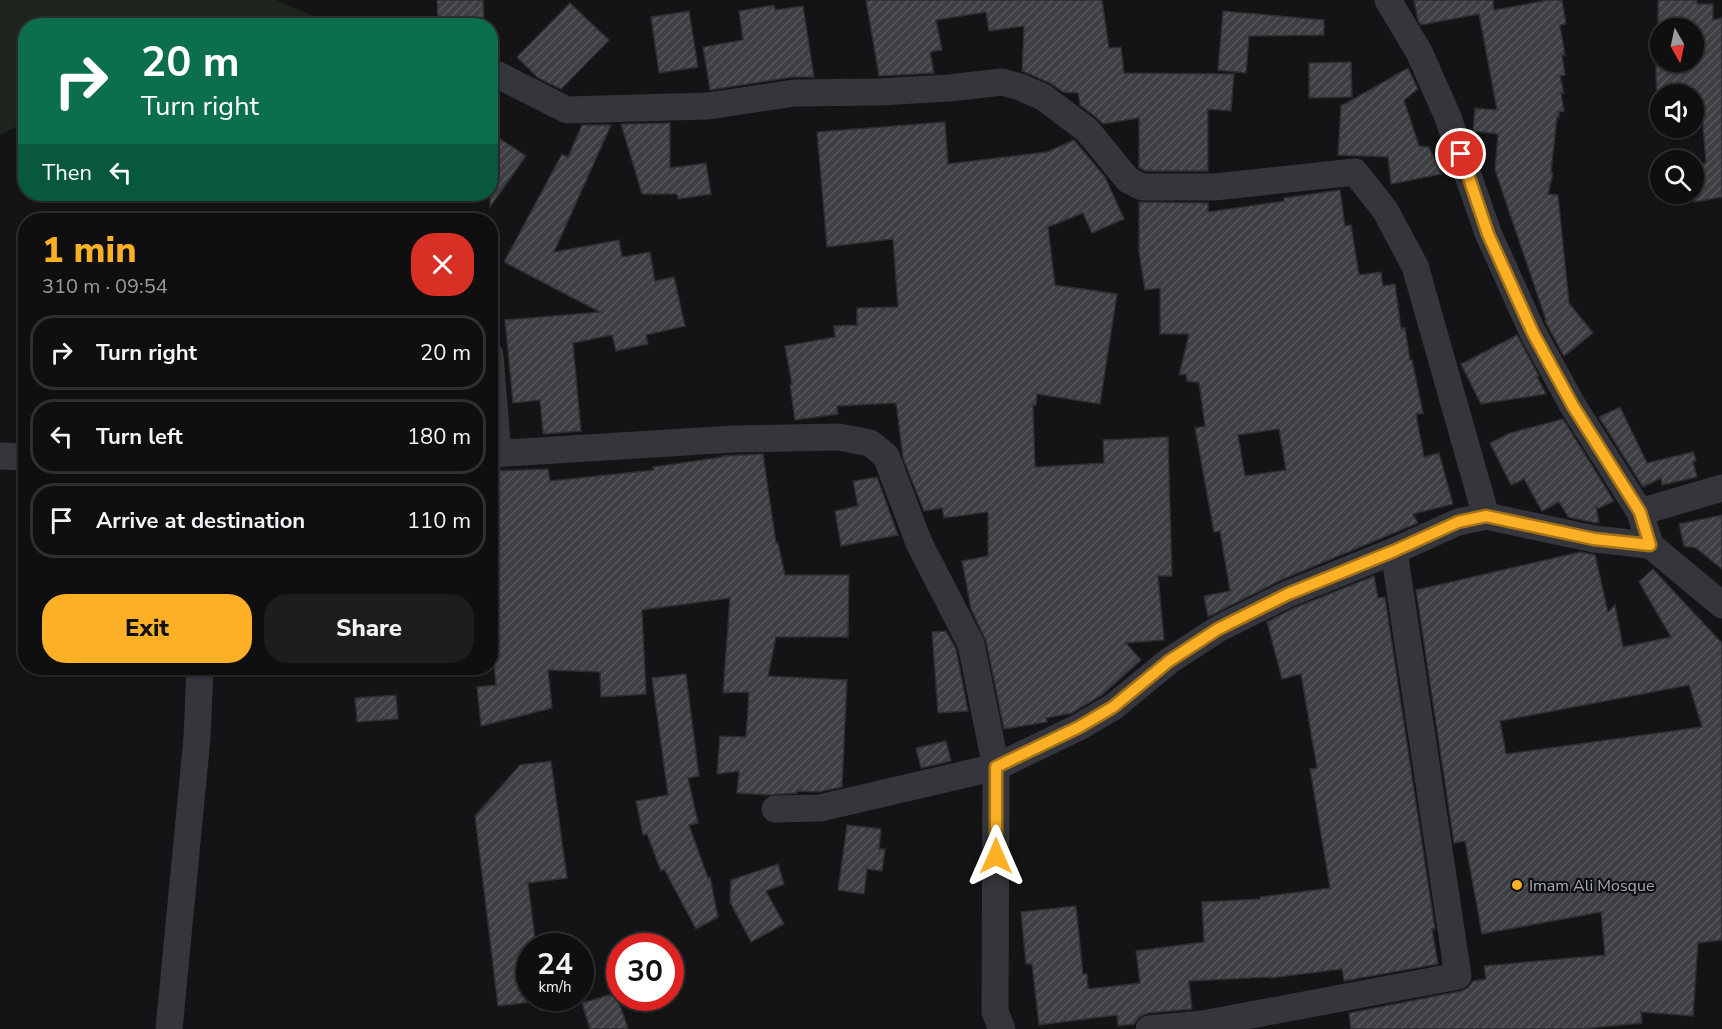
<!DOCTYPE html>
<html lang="en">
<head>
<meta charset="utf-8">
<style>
	:root { --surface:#0f0f10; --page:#1d1d1e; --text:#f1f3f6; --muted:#9b9c9f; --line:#2f2f30; --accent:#fcb026 }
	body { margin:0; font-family:"Nunito Sans",sans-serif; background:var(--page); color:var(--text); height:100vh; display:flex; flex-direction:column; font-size:22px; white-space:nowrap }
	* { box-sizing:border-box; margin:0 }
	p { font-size:20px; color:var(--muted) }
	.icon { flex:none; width:33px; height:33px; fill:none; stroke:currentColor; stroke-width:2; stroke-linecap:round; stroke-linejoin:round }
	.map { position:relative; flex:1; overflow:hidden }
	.details { position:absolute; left:18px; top:213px; width:480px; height:462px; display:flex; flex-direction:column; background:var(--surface); border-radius:24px; box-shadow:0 2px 4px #0004,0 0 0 2px var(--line) }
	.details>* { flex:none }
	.top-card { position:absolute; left:18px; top:18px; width:480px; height:183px; border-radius:24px; box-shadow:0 2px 4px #0004,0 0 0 2px var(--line); background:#0b6e4f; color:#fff; overflow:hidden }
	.needle { width:39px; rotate:171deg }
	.controls { position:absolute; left:1650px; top:18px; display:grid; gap:12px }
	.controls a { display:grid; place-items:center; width:54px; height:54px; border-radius:50%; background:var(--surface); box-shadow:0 2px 4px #0004,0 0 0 2px var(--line); font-size:30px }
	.speed { position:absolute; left:516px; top:933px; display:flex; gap:12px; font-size:30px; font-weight:700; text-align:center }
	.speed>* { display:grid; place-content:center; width:78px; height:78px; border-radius:50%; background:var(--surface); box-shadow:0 2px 4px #0004,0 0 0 2px var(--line); line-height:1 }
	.speed small { font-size:15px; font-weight:400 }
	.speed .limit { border:9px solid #d22; background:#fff; color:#111 }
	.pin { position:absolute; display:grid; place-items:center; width:51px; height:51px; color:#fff; margin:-26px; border:3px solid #fff; border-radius:50%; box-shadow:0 2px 6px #0007 }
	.me { position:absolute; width:66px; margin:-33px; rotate:0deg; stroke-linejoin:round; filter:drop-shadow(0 0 4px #0008) }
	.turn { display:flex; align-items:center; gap:21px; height:126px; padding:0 24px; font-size:27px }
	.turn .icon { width:78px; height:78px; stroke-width:2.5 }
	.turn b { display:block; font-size:42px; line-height:51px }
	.then { display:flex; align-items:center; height:57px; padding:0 24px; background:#0003; gap:12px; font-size:22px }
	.round { display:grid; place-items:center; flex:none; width:63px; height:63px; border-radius:24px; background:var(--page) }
	.head { display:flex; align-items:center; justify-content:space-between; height:102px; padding:0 24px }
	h1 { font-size:36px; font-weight:800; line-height:45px; color:var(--accent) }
	.action { display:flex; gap:12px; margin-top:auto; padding:12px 24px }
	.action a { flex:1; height:69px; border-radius:24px; background:var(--accent); color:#111; font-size:24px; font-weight:800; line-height:69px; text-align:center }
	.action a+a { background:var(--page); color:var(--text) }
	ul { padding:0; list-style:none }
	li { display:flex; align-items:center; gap:18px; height:75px; margin:0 12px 9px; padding:0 12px; border:3px solid var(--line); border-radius:24px }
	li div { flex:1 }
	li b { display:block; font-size:22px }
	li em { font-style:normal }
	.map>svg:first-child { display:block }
	.grass { fill:#1c241d }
	.building { fill:url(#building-hatch); stroke:#2e2e32; stroke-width:1.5; fill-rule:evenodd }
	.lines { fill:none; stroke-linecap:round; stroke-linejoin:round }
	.minor { stroke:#35363b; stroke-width:27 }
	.route-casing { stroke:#a47219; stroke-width:15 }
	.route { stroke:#fcb026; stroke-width:10 }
	.poi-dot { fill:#fcb026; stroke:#0f0f11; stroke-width:2 }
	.labels { text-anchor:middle; stroke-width:4.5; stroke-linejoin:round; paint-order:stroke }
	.poi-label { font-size:16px; fill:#a5abb7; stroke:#0f0f11; text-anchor:start }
</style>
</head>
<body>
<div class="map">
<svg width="1722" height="1029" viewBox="0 0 1722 1029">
	<defs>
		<pattern id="building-hatch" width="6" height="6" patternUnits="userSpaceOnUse" patternTransform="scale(1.5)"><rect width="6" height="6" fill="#3e3f43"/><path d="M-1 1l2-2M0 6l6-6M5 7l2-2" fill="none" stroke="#57585c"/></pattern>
	</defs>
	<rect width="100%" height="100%" fill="#141416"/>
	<polygon class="grass" points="0,0 276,0 335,25 26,26 25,122 0,135"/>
	<g class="building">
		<polygon points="437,0 483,0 484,26 438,26"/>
		<polygon points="866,0 1102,0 1109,48 1121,47 1124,73 1234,74 1231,111 1208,109 1208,171 1146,171 1139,168 1139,118 1103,124 1097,118 1080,105 1078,93 1063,92 1050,83 1022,71 1024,26 989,31 986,12 936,20 942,50 930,52 934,73 879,76"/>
		<polygon points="1414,0 1493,0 1494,10 1549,0 1562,0 1566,24 1560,25 1565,55 1562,55 1565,75 1560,76 1564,93 1561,93 1564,111 1559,112 1559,117 1557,117 1551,172 1553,173 1548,194 1558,195 1569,303 1593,333 1564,356 1545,321 1546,320 1495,170 1498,134 1473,131 1475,108 1497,110 1479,14 1421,25 1418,20"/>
		<path d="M1658,0h39v4h16v16l9,-2v179l-28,5v-37l12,-2 -5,-62 -7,1v-8h-34v9h-3l-2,-62 3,-1zM1660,28h34v34h-34z"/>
		<polygon points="570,3 609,40 561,89 538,78 517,57"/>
		<polygon points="774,5 775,10 803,6 814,77 792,77 710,90 703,47 743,40 739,11"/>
		<polygon points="689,11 698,67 659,73 651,17"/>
		<polygon points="1223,11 1324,20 1324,35 1249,36 1246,73 1218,70"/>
		<polygon points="1351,62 1352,97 1309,98 1309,63"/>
		<polygon points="1408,68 1418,89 1404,100 1419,146 1429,147 1441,174 1391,184 1388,157 1338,155 1341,106"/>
		<polygon points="945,122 948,164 1047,152 1074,140 1105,177 1124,219 1092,233 1083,213 1048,227 1055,285 1117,294 1100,404 1037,394 1036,405 1033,405 1035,467 1104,463 1103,440 1168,437 1172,576 1158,576 1164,640 1126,643 1141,660 1102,695 1072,713 1046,718 1047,722 1004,729 986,641 971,609 962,561 988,556 988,512 944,518 942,508 924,511 903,458 896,403 837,406 838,414 795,420 790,385 792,385 785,346 835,337 834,326 857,325 857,308 898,307 893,239 827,247 817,132"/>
		<polygon points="670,123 670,168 706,163 711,194 678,199 677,194 642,194 621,124"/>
		<polygon points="582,125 611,125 554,252 619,240 622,257 650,252 655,281 674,277 685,326 646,335 648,344 616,351 612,335 573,343 581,431 543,434 540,400 513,403 505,320 600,312 504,262 562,154 568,157"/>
		<polygon points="490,132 526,156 490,207"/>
		<path d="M1340,190l5,36 6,-1 8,50 22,-3 2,14 12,-2 6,44h4l5,32h2l11,53 -7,1 8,43 15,-4 14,51 -40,10 5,9 -137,57 -73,37 -4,-21 26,-5 -10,-60 -6,1 -19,-104 10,-2 -6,-43 -12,-2 -1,-7 -7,1 10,-41h-29v-46l-15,2 -6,-38v-50l69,1v9l76,-11v-3zM1279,429l7,41 -41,6 -7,-41z"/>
		<polygon points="1517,335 1539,376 1537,377 1546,394 1481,404 1461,364"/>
		<polygon points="1620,407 1647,463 1693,452 1696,460 1693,462 1697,477 1662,485 1661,478 1643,487 1599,417"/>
		<polygon points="1563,419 1614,501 1597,509 1596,506 1599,522 1596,523 1568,517 1559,502 1542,511 1524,479 1511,485 1490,443 1510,433"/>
		<polygon points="763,454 776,543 778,543 785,575 849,575 848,637 776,637 768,676 847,680 842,787 818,792 797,791 797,793 769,795 737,793 739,771 717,774 720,736 746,737 749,692 723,693 730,598 642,610 646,694 601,697 600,672 548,670 552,708 481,726 477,687 496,685 490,623 491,581 493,581 490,471 548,469 550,481 654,470 653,467 722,457 722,456"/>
		<polygon points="877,477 898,535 841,546 835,511 858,506 853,481"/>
		<polygon points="1722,515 1722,569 1696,548 1684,546 1679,524"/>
		<path d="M1580,552l15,3 13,57 7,-7 8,42 48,-10 -32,-55 14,-13 69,74v297l-24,3 -5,73 -52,-4 1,11 -62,6h-229l-2,-16 112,-22 7,-3 5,-7 13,-2 -2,-13 121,-11 -4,-43 -119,22 -17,-93 -11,2 -38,-253zM1689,685l13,42 -196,27 -6,-33z"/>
		<polygon points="1374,576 1378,598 1385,597 1435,929 1432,929 1438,964 1344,981 1342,969 1270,978 1270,977 1189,981 1192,1009 1148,1013 1139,1017 1134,1024 1118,1026 1117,1015 1039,1025 1032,964 1026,964 1021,912 1076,906 1083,974 1087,974 1088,989 1140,983 1136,951 1204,942 1202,902 1260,899 1260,897 1330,888 1310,769 1317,768 1301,674 1282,679 1267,622 1294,608"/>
		<polygon points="946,631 956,649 968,711 938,713 932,632"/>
		<polygon points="686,674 699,776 688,778 698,823 689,825 708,878 710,877 718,917 696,929 664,869 661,871 647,834 643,835 636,801 668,795 652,678"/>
		<polygon points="396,695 398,719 357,722 355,698"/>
		<polygon points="946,741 951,761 921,768 916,748"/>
		<polygon points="551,761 567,878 528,883 536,946 530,946 530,1002 498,1006 475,816 520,765"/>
		<polygon points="847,825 881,829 879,849 885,849 882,871 867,869 864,894 838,890"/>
		<polygon points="778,864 784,884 766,891 784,924 751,942 730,902 731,880"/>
		<polygon points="616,993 628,1029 590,1029 582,1003"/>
	</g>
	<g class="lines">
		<g class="minor">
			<polyline points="1388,0 1419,52 1447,115 1488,233 1533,333 1573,406 1640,512 1650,545 1722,605"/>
			<polyline points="490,71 567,110 708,106 794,93 878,92 949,88 1002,82 1020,87 1043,97 1087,130 1128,180 1142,187 1214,187 1355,172 1385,210 1415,266 1486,516"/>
			<polyline points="490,355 498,454"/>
			<polyline points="490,454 734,439 839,437 870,443 886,456 919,543 971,644 996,767 995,1012 1002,1029"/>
			<polyline points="0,456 26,457"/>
			<polyline points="1640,512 1722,488"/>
			<polyline points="775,809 820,808 996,767 1079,727 1113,707 1169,661 1218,629 1288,594 1394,551 1458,522 1486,516 1594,539 1650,545"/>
			<polyline points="1203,1024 1458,976 1394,551"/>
			<polyline points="169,1029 197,738 200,668"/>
			<polyline points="1149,1029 1203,1024 1203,1029"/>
		</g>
	</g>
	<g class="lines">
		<g class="route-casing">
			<polyline id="route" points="996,856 996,767 1079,727 1113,707 1169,661 1218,629 1288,594 1394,551 1458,522 1486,516 1594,539 1650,545 1640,512 1573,406 1533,333 1488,234 1461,154"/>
		</g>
		<use href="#route" class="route"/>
	</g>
	<circle class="poi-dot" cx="1517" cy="885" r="6"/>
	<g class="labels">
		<g class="poi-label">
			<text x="1529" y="891">Imam Ali Mosque</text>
		</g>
	</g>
</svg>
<div class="controls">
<a><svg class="needle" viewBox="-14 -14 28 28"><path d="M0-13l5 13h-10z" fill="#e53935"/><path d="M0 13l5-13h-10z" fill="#9b9c9f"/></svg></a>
<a><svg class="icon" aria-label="sound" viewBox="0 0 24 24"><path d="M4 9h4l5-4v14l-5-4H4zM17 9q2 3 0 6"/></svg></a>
<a><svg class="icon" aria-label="search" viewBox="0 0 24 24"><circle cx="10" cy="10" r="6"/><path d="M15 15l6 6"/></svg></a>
</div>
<div class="speed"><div>24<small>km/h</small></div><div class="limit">30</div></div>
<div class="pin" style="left:1461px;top:154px;background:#d93025"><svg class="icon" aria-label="arrive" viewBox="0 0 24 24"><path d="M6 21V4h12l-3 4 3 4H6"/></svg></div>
<svg class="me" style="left:996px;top:856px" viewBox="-20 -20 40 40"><path d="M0-17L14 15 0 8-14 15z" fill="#fcb026" stroke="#fff" stroke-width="4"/></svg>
<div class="top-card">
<div class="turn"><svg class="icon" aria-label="right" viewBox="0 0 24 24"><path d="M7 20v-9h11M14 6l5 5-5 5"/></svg><div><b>20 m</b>Turn right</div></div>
<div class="then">Then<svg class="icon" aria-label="left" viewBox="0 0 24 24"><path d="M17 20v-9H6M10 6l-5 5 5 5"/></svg></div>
</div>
<section class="details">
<div class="head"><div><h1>1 min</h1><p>310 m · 09:54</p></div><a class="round" style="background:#d93025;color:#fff"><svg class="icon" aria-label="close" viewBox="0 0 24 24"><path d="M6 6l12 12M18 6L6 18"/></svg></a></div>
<ul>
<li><svg class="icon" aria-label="right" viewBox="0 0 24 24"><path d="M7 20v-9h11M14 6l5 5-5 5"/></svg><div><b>Turn right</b></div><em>20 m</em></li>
<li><svg class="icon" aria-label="left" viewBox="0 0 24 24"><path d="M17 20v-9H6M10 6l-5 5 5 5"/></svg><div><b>Turn left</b></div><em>180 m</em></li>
<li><svg class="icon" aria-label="arrive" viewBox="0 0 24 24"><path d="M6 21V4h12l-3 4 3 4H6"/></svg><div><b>Arrive at destination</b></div><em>110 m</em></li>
</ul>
<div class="action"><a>Exit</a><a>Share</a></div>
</section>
</div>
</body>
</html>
